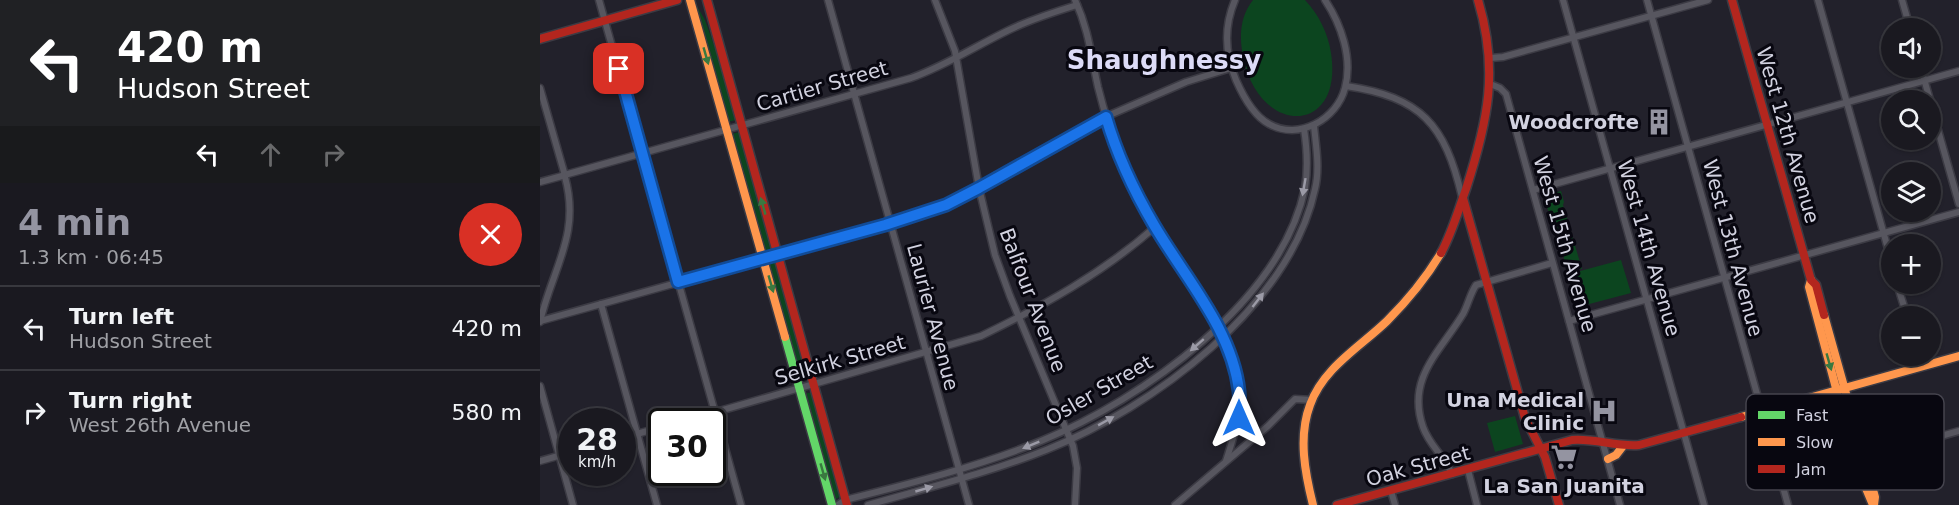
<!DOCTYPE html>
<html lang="en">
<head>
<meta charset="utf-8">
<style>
	:root { --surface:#1a1920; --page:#27262d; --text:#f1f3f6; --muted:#9fa0a5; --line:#38383e; --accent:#9494a1 }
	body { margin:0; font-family:"DejaVu Sans",sans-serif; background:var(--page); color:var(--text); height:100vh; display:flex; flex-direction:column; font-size:22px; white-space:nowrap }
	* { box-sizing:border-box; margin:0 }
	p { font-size:20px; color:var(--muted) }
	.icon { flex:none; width:33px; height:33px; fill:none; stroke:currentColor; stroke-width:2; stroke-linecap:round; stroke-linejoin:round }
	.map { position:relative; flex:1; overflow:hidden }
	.details { display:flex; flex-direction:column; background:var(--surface); width:540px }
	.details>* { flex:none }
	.hud { background:#202124; color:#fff; overflow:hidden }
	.buttons { position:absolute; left:1341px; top:18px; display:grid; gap:12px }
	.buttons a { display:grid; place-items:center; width:60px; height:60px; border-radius:50%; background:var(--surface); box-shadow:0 2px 4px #0004,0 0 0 2px var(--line); font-size:30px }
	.speed { position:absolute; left:18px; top:408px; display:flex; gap:12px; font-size:30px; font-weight:700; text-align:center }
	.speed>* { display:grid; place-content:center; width:78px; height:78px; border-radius:50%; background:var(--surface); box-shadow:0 2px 4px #0004,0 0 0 2px var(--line); line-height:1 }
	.speed small { font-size:15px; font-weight:400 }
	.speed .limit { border:3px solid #111; border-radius:9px; background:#fff; color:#111 }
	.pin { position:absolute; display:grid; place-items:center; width:51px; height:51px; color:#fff; margin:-26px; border-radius:12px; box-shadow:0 3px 9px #0006 }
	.me { position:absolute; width:66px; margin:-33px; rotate:0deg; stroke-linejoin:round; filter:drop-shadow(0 0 4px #0008) }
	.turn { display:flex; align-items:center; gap:21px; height:126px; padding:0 18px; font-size:27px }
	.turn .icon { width:78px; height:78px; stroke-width:2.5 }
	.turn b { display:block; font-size:42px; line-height:51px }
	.lanes { display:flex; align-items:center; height:57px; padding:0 18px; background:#0003; justify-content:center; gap:30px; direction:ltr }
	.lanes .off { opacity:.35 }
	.round { display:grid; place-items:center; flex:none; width:63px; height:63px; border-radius:32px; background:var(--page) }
	.summary { display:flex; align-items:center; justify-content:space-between; height:102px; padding:0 18px }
	h1 { font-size:36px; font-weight:700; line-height:45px; color:var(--accent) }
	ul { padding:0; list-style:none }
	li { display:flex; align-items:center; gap:18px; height:84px; padding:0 18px; border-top:2px solid var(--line) }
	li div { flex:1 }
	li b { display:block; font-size:22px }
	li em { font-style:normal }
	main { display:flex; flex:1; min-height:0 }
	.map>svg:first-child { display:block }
	.green { fill:#0c451f }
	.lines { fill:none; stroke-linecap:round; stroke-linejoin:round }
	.street-casing { stroke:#3c3b44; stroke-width:9 }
	.fast-casing { stroke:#3c3b44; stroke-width:11 }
	.slow-casing { stroke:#3c3b44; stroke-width:11 }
	.jam-casing { stroke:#3c3b44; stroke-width:11 }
	.street { stroke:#57565f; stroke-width:6 }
	.fast { stroke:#63d668; stroke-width:8 }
	.slow { stroke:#ff974d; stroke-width:8 }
	.jam { stroke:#b3261e; stroke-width:8 }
	.oneway { fill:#3a7940 }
	.oneway2 { fill:#9b9aa6 }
	.route-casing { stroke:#114b97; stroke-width:15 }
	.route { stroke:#1a73e8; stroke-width:10 }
	.labels { text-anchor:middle; stroke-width:6; stroke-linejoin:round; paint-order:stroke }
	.street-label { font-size:20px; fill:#d2d2e0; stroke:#080710 }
	.poi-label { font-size:20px; font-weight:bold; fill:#d2d2e0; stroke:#080710; text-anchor:end }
	.district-label { font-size:26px; font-weight:bold; fill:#dcdbf7; stroke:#080710 }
	.key { fill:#080710; stroke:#45444e; stroke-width:1.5 }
	.key-label { font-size:16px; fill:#d2d2e0 }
</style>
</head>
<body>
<main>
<section class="details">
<div class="hud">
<div class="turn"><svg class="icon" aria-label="left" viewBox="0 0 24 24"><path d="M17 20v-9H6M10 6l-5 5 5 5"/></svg><div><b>420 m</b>Hudson Street</div></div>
<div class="lanes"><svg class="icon" aria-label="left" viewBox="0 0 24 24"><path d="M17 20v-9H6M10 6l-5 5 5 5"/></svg><svg class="icon off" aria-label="ahead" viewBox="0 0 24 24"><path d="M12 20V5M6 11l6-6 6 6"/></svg><svg class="icon off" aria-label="right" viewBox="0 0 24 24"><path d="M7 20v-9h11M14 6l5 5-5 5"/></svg></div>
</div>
<div class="summary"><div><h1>4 min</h1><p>1.3 km · 06:45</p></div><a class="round" style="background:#d93025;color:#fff"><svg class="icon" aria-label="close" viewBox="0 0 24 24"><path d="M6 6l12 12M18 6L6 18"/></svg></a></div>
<ul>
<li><svg class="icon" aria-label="left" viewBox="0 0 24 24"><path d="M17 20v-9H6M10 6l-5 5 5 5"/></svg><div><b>Turn left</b><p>Hudson Street</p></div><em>420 m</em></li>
<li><svg class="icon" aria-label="right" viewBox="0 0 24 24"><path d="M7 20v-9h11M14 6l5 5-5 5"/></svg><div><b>Turn right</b><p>West 26th Avenue</p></div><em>580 m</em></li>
</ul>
</section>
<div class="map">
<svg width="1419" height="505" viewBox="0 0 1419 505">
	<rect width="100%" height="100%" fill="#22212b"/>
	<g class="green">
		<path d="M713,0h52c14,15 23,33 26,53 13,83 -73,84 -88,3 -4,-19 -3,-40 10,-56z"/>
		<polygon points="157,6 165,20 180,62 196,120 188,122 157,12"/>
		<polygon points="199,132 232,249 224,251 192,134"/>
		<polygon points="1021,191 1024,202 1023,205 1042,269 1035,269 1028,266 1024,259 1022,243 1017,235 1003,196"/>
		<polygon points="1081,260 1091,293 1038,307 1029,274"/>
		<polygon points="235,261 268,379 260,381 227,264"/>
		<polygon points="272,392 301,496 294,500 264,394"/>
		<polygon points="975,416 983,444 955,452 947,423"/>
	</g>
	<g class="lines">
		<g class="street-casing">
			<g id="street">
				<polyline points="59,0 201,505"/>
				<polyline points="288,0 429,505"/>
				<polyline points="395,0 415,51 439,188 455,255 470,296 533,446 537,468 535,505"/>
				<path d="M535,0c14,30 16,56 23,87 6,24 13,47 22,70 9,24 21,47 34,69 28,46 84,114 86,169 0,23 -7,44 -14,66"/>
				<path d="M695,0c-11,26 -10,54 1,80 7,16 18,36 33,44 30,17 68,-5 76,-36 8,-30 -4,-64 -20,-88"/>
				<polyline points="1023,0 1164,505"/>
				<polyline points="1107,0 1248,505"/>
				<polyline points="1278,0 1352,263"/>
				<polyline points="1362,0 1370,28"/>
				<polyline points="950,58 963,57 1168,0"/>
				<polyline points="1381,68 1390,100"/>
				<polyline points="950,84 960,88 966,94 1080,505"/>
				<path d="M806,86c75,11 99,38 116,111"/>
				<polyline points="0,88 24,172"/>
				<polyline points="1390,102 1419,204"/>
				<path d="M28,174l343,-96c34,-12 63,-31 96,-47 22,-11 47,-19 70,-26"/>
				<polyline points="0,182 22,176"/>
				<polyline points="993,190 1419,71"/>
				<polyline points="1357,284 1367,316"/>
				<polyline points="61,304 117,505"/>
				<polyline points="0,321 345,225 406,205 434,191 572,114 646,82 691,68"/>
				<polyline points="1029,321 1419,212"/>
				<path d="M0,322c12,-53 41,-87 25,-145"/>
				<polyline points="1378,356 1381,366"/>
				<polyline points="0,386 33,505"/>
				<path d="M141,422l300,-86c62,-30 122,-63 174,-109"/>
				<polyline points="82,438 122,427"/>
				<polyline points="1324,458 1419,431"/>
				<polyline points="0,461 32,452"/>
				<polyline points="928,470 937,505"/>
				<path d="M912,474c-7,-17 -23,-29 -29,-47 -17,-49 17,-75 40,-113 5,-9 7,-20 13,-29l76,-22"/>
				<polyline points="851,491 855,505"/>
				<path d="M298,505l7,-5c64,-16 135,-34 196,-59 102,-42 240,-139 264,-253 3,-19 2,-40 -1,-59"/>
				<path d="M328,505c59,-17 120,-32 178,-55 106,-42 244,-143 269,-261 5,-20 1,-43 -1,-63"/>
				<polyline points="635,505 728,426 755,399 772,400"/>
			</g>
		</g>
		<g class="fast-casing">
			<polyline id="fast" points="245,337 292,505"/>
		</g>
		<g class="slow-casing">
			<g id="slow">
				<polyline points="150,0 245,337"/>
				<polyline points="1271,280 1269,287 1317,467 1333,505"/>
				<polyline points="1284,315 1335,497 1334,505"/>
				<polyline points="1201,417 1419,356"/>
				<polyline points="1068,459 1076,455 1083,446"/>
				<path d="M773,505c-8,-32 -15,-68 -3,-100 13,-37 50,-58 77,-84 20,-20 39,-43 54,-68"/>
			</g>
		</g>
		<g class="jam-casing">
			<g id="jam">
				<polyline points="167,0 307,505"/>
				<polyline points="1192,0 1271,280 1276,285 1284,315"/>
				<polyline points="0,39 137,0"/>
				<polyline points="923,198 985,418 1005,457 1019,505"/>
				<path d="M901,253c11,-20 17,-42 25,-64 22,-68 33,-119 12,-189"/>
				<path d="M797,505l235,-65c23,-2 44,7 67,5l102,-28"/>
			</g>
		</g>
		<use href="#street" class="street"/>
		<use href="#fast" class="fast"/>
		<use href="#slow" class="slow"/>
		<use href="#jam" class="jam"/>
	</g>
	<defs><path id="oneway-solid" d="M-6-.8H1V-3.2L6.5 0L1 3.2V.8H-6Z" transform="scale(1.5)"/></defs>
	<g class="oneway">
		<use href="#oneway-solid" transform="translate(166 56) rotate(74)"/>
		<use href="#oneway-solid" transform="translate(223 206) rotate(-106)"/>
		<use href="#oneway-solid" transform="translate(231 284) rotate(74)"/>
		<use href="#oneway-solid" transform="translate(1289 362) rotate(74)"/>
		<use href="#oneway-solid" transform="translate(283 472) rotate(74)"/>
	</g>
	<g class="oneway2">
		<use href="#oneway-solid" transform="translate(764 187) rotate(100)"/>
		<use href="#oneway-solid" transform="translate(718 300) rotate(-52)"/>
		<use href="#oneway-solid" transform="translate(657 345) rotate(139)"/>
		<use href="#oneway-solid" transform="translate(566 421) rotate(-29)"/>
		<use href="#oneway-solid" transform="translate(491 445) rotate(158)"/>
		<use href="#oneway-solid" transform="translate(384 489) rotate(-16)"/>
	</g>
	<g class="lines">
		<g class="route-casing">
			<path id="route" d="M79,69l59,213 207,-57 61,-20 33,-17 127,-71c11,38 28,74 48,108 31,53 78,104 85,166 1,9 0,19 0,27"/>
		</g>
		<use href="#route" class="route"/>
	</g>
	<defs>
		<g id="building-bare" transform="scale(2.07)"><path d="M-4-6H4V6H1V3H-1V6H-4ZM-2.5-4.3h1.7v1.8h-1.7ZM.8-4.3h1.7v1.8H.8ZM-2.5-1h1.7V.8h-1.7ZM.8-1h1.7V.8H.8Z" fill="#9494a1" stroke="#080710" stroke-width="2.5" paint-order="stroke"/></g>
		<g id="hospital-bare" transform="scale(2.07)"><path d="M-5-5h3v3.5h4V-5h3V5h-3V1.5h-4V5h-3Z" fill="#9494a1" stroke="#080710" stroke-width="2.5" paint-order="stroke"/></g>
		<g id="supermarket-bare" transform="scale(2.07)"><path d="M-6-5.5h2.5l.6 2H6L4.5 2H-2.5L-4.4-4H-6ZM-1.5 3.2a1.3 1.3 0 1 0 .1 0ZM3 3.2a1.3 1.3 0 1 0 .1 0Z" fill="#9494a1" stroke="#080710" stroke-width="2.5" paint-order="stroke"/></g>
	</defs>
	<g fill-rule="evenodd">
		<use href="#building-bare" x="1119" y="122"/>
		<use href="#hospital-bare" x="1064" y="411"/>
		<use href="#supermarket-bare" x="1024" y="457"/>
	</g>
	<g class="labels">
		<g class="street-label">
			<text transform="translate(282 86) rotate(-16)" y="7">Cartier Street</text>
			<text transform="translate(1248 135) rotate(74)" y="7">West 12th Avenue</text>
			<text transform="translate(1025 244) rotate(74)" y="7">West 15th Avenue</text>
			<text transform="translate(1109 248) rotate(74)" y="7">West 14th Avenue</text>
			<text transform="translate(1193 248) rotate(75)" y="7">West 13th Avenue</text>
			<text transform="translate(493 300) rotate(69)" y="7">Balfour Avenue</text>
			<text transform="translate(393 317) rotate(75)" y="7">Laurier Avenue</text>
			<text transform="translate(300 360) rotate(-16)" y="7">Selkirk Street</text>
			<text transform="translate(559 390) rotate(-30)" y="7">Osler Street</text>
			<text transform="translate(878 466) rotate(-15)" y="7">Oak Street</text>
		</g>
		<g class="poi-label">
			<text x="1099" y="129">Woodcrofte</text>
			<text x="1044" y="407">Una Medical<tspan x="1044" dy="23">Clinic</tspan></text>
			<text x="1024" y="493" text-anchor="middle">La San Juanita</text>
		</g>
		<g class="district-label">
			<text x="624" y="69">Shaughnessy</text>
		</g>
	</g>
	<rect x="1206" y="394" width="198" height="96" rx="9" class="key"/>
	<rect x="1218" y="411" width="27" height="8" fill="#63d668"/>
	<rect x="1218" y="438" width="27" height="8" fill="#ff974d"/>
	<rect x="1218" y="465" width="27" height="8" fill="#b3261e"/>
	<g class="key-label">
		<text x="1256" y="421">Fast</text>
		<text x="1256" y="448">Slow</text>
		<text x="1256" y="475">Jam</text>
	</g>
</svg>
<div class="buttons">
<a><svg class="icon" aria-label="sound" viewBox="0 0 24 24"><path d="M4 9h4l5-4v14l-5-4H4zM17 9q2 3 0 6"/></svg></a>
<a><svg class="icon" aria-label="search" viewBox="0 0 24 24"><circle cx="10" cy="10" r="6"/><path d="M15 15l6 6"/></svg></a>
<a><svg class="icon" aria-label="layers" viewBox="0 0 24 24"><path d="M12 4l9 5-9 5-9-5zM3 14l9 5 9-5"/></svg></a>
<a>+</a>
<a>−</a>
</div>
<div class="speed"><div>28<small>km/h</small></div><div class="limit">30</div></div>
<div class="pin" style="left:79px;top:69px;background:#d93025"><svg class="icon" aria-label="arrive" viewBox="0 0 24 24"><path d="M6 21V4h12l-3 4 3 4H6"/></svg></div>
<svg class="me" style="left:699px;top:418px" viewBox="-20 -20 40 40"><path d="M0-17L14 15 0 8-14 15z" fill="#1a73e8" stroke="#fff" stroke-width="4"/></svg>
</div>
</main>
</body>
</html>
